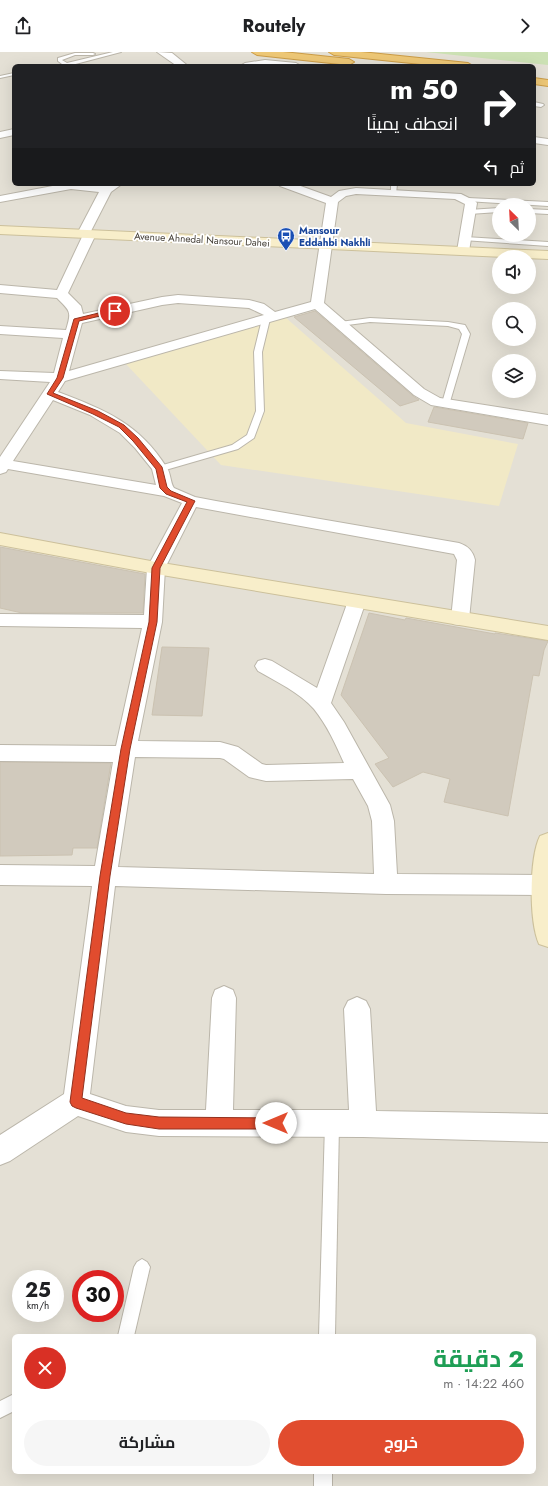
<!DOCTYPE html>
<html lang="ar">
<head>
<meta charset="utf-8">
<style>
	:root { --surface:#fff; --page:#f6f6f6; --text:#202124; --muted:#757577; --accent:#e14c2e }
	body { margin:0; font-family:Jost,Cairo,sans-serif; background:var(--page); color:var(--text); direction:rtl; height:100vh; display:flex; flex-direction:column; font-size:15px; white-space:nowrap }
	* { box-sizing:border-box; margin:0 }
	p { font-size:13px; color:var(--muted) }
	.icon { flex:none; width:22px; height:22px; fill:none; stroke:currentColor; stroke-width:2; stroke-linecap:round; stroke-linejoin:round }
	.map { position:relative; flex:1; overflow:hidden; direction:ltr }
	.drawer { position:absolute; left:12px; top:1282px; width:524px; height:140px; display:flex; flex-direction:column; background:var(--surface); border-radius:6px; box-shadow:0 4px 16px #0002; direction:rtl }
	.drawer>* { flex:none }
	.hud { position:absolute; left:12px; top:12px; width:524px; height:122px; border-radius:6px; box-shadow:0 4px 16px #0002; direction:rtl; background:#202124; color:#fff; overflow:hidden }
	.needle { width:26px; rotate:336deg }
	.controls { position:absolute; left:492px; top:146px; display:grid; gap:8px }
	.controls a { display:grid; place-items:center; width:44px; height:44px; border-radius:50%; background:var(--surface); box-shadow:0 4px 16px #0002; font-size:20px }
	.speed { position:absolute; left:12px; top:1218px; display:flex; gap:8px; font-size:20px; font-weight:700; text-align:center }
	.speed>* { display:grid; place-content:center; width:52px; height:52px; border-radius:50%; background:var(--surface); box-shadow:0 4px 16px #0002; line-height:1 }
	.speed small { font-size:10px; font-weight:400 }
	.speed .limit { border:6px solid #d22; background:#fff; color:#111 }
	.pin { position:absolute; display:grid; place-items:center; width:34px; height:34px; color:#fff; margin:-17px; border:2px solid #fff; border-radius:50%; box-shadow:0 1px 4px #0007 }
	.me { position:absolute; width:44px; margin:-22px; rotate:270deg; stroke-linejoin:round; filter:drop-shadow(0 0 3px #0008) }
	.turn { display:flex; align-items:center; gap:14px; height:84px; padding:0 12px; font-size:18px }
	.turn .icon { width:52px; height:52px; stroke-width:2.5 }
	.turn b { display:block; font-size:28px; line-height:34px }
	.then { display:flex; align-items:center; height:38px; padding:0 12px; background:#0003; gap:8px; font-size:15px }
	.round { display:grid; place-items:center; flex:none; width:42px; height:42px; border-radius:21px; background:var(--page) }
	.summary { display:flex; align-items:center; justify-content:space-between; height:68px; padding:0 12px }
	h1 { font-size:24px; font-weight:700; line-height:30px; color:#1e9e55 }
	.primary-button { display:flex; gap:8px; margin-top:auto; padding:8px 12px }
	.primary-button a { flex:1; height:46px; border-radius:24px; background:var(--accent); color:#fff; font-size:16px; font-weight:700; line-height:46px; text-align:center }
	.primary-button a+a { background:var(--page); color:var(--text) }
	header { display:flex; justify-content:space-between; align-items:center; height:52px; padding:0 12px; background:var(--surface); font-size:18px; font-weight:700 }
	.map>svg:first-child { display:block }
	.residential { fill:#e4e0d5; fill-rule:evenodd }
	.green { fill:#cce1b4 }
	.sand { fill:#f1e9c6 }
	.building { fill:#d1cabd; stroke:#cbc2b1 }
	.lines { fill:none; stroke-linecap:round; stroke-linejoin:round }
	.lane-casing { stroke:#bbb6aa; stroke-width:2 }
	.street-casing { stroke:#bbb6aa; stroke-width:2 }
	.secondary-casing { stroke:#ccc09b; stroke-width:2 }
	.highway-casing { stroke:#cb9c47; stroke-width:2 }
	.lane { fill:#fff; fill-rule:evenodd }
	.street { fill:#fff; fill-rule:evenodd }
	.secondary { fill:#f8eeca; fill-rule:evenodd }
	.highway { fill:#edc776; fill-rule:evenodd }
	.route { fill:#e14c2e; stroke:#92311e }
	.labels { text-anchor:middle; stroke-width:3.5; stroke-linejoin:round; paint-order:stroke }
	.far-transit-label { font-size:10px; font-weight:bold; fill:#164399; stroke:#fff; text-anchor:start }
	.far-street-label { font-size:10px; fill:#433e36; stroke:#fff }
</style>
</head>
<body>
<header><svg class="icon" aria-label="forward" viewBox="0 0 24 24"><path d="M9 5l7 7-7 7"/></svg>Routely<svg class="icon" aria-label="share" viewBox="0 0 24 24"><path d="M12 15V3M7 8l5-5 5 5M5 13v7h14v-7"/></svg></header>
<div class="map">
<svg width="548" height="1434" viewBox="0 0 548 1434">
	<rect width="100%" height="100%" fill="#f1eee7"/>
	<path class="residential" d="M0,0h502l46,4v1430h-548zM14,14h520v118h-520zM499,153h30v30h-30zM499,205h30v30h-30zM499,257h30v30h-30zM499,309h30v30h-30zM21,1227h34v34h-34zM81,1227h34v34h-34zM14,1284h520v136h-520z"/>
	<polygon class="green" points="426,0 548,0 548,13"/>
	<polygon class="sand" points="285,265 406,371 518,392 499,454 221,413 125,311"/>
	<g class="building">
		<polygon points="315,259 413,344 419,348 400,354 294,265"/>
		<polygon points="434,355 528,371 523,387 428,370"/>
		<polygon points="0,495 145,522 143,561 22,561 0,556"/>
		<polygon points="369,561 405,568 406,566 495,582 495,581 548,589 544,598 539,624 533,623 508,764 444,750 450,727 423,720 393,735 375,712 389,706 341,643"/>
		<polygon points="162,595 209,596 202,664 152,663"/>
		<polygon points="0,710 111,711 97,796 73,796 72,803 0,804"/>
	</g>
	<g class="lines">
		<g class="lane-casing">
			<g id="lane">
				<polygon points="113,0 121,0 68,14 59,14 62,12 58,9 58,6 75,1 93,1 95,2 93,3 75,3 62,8 67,11"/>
				<polygon points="14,21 14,23 0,26 0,24"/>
				<polygon points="534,50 543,52 544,53 541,55 534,54"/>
				<polygon points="391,132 397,132 396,142 391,141"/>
				<polygon points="468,146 548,150 548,154 466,149 466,147"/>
				<polygon points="499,156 499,160 469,162 466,160 469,158"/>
				<polygon points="529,157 548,158 548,162 529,161"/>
				<polygon points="465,185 548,190 548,194 463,188 463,186"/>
				<polygon points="266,265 270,267 262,300 264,359 254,386 238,397 162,419 156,419 155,417 156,415 232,393 247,383 256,359 254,300 262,267"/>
				<polygon points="370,266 448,270 465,273 470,282 449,353 443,353 442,351 462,282 459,277 448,274 370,270 340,274 336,272 340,270"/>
				<polygon points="332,1065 337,1067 339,1072 335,1284 319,1284 325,1072 327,1067"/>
				<polygon points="142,1207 147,1210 150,1215 134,1284 118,1284 134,1215 137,1210"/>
				<polygon points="14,1342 14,1359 0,1366 0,1349"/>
				<rect x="314" y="1420" width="18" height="14"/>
			</g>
		</g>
		<g class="street-casing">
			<g id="street">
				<polygon points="157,0 172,1 188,14 177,14"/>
				<polygon points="265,8 296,11 301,14 240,14 245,11"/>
				<polygon points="14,77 14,83 0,86 0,80"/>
				<polygon points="534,85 548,87 548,93 534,91"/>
				<path d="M63,132h28l13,2 4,-2h14l-11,8 -20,39 5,3 -28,59 13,13 2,8 79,-17 16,-2 71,5 15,4 11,8 36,-10 15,-99 -46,-17 -2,-2h17l36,13 8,-6 17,-3 105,6 14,7 2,2 -8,48 -2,3h-8l-2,-3 8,-47 -10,-5 -99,-5 -10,2 -8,6 -14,101 100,86 16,9 108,17v10l-117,-20 -17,-10 -99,-86 -250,72 -7,11c47,18 81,31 109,76 4,6 3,14 7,20l21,9 21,4 243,42c9,3 14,8 16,17l-6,59 -2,5 -7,1 -7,-1 -2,-5 6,-59 -3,-6 -258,-47 -31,61 -3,54 -24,119 82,1 18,5 24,17 4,1 78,-2c-8,-18 -17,-38 -30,-54 -15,-17 -37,-27 -56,-38l-3,-5 3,-5 7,-2 7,2 45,27 31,-87 3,-4 6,-2 6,2 3,4 -35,102 13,19 46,83 4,16 3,53 146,1 5,2v16l-5,2 -157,-1 -271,-8 -25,208 36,12 33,4h47l6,-112 3,-8 9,-4 9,4 3,8 -3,112h116l-5,-101 4,-8 9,-4 9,4 4,8 6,102 172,3v28l-185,-5 -204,-1 -33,-4 -48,-16 -68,45 -10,4v-30l64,-41 28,-208 -92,-1v-20l95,1 18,-104 -113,-1v-16l116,1 26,-118 -142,-2v-12l144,1 3,-47 35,-65 -18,-7 -156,-27 -2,3 -6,2v-17l50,-75 -50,-3v-8l54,2 9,-35 -63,-4v-8l66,4c6,-19 4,-19 -9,-32l-57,-5v-8l57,5 25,-53 -5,-3 22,-42 -28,-3 -71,13v-6zM178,251l71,5 15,7 -195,56 13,-48 80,-18zM53,348l37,15 30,18 15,15 17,21 4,16 -143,-24zM135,705l85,1 4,1 25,18 17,4 87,-2 15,27 4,15 2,53 -256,-7z"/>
			</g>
		</g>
		<g class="secondary-casing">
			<g id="secondary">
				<polygon points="0,174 548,199 548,207 0,182"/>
				<polygon points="0,481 156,510 548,574 548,588 156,522 0,493"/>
				<path d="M548,781v114l-9,-3c-10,-22 -10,-86 1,-108z"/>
			</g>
		</g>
		<g class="highway-casing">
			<g id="highway">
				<polygon points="252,0 283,0 349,7 354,10 349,13 257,3"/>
				<polygon points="329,0 361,0 468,11 473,14 440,14 334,3"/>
				<polygon points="534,26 548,28 548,34 534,32"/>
			</g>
		</g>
		<use href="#lane" class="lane"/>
		<use href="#street" class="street"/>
		<use href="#secondary" class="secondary"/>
		<use href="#highway" class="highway"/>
	</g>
	<polygon class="route" points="115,257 118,259 117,260 79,269 63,326 53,341 98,359 124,373 138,386 162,415 167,435 171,439 195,449 160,516 157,570 130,697 110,824 82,1046 126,1061 159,1065 276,1066 280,1067 282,1071 280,1076 276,1077 159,1077 126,1072 76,1056 72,1054 70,1050 100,824 121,697 149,570 152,516 187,450 166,442 160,436 156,417 133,389 119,375 93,362 47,342 57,326 74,267"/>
	<defs>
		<g id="bus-pin" transform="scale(0.9)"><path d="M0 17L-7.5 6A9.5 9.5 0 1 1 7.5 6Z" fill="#1a4fb4" stroke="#fff"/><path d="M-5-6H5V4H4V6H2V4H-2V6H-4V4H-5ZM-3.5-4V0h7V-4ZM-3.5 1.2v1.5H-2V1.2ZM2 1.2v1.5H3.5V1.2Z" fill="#fff"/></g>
	</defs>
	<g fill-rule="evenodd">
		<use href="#bus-pin" x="286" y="184"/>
	</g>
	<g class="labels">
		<g class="far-transit-label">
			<text x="299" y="182">Mansour<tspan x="299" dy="12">Eddahbi Nakhli</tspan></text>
		</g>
		<g class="far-street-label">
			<text transform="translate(202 187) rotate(3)" y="4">Avenue Ahnedal Nansour Dahei</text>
		</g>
	</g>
</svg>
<div class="controls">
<a><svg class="needle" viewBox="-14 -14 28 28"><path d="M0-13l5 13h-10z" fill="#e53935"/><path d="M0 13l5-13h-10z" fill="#757577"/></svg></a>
<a><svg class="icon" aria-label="sound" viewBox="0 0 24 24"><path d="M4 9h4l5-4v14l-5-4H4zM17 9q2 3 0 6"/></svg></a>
<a><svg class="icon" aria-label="search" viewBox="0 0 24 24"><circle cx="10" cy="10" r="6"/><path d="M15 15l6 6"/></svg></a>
<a><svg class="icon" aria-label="layers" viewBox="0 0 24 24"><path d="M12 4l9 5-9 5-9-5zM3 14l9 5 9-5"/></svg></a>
</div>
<div class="speed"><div>25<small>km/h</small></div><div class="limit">30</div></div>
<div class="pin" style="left:115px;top:259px;background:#d93025"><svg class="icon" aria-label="arrive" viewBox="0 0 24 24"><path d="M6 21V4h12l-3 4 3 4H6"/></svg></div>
<svg class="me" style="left:276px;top:1071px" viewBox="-20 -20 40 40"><circle r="19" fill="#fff"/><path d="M0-13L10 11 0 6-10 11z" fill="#e14c2e"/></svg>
<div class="hud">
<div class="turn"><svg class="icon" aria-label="right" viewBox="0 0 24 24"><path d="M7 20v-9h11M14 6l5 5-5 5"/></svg><div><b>50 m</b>انعطف يمينًا</div></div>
<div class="then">ثم<svg class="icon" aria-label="left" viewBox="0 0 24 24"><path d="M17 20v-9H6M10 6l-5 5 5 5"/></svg></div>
</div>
<section class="drawer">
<div class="summary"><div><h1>2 دقيقة</h1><p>460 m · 14:22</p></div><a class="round" style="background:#d93025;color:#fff"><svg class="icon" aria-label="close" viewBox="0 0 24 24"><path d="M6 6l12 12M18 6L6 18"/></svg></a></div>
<div class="primary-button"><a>خروج</a><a>مشاركة</a></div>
</section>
</div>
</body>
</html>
